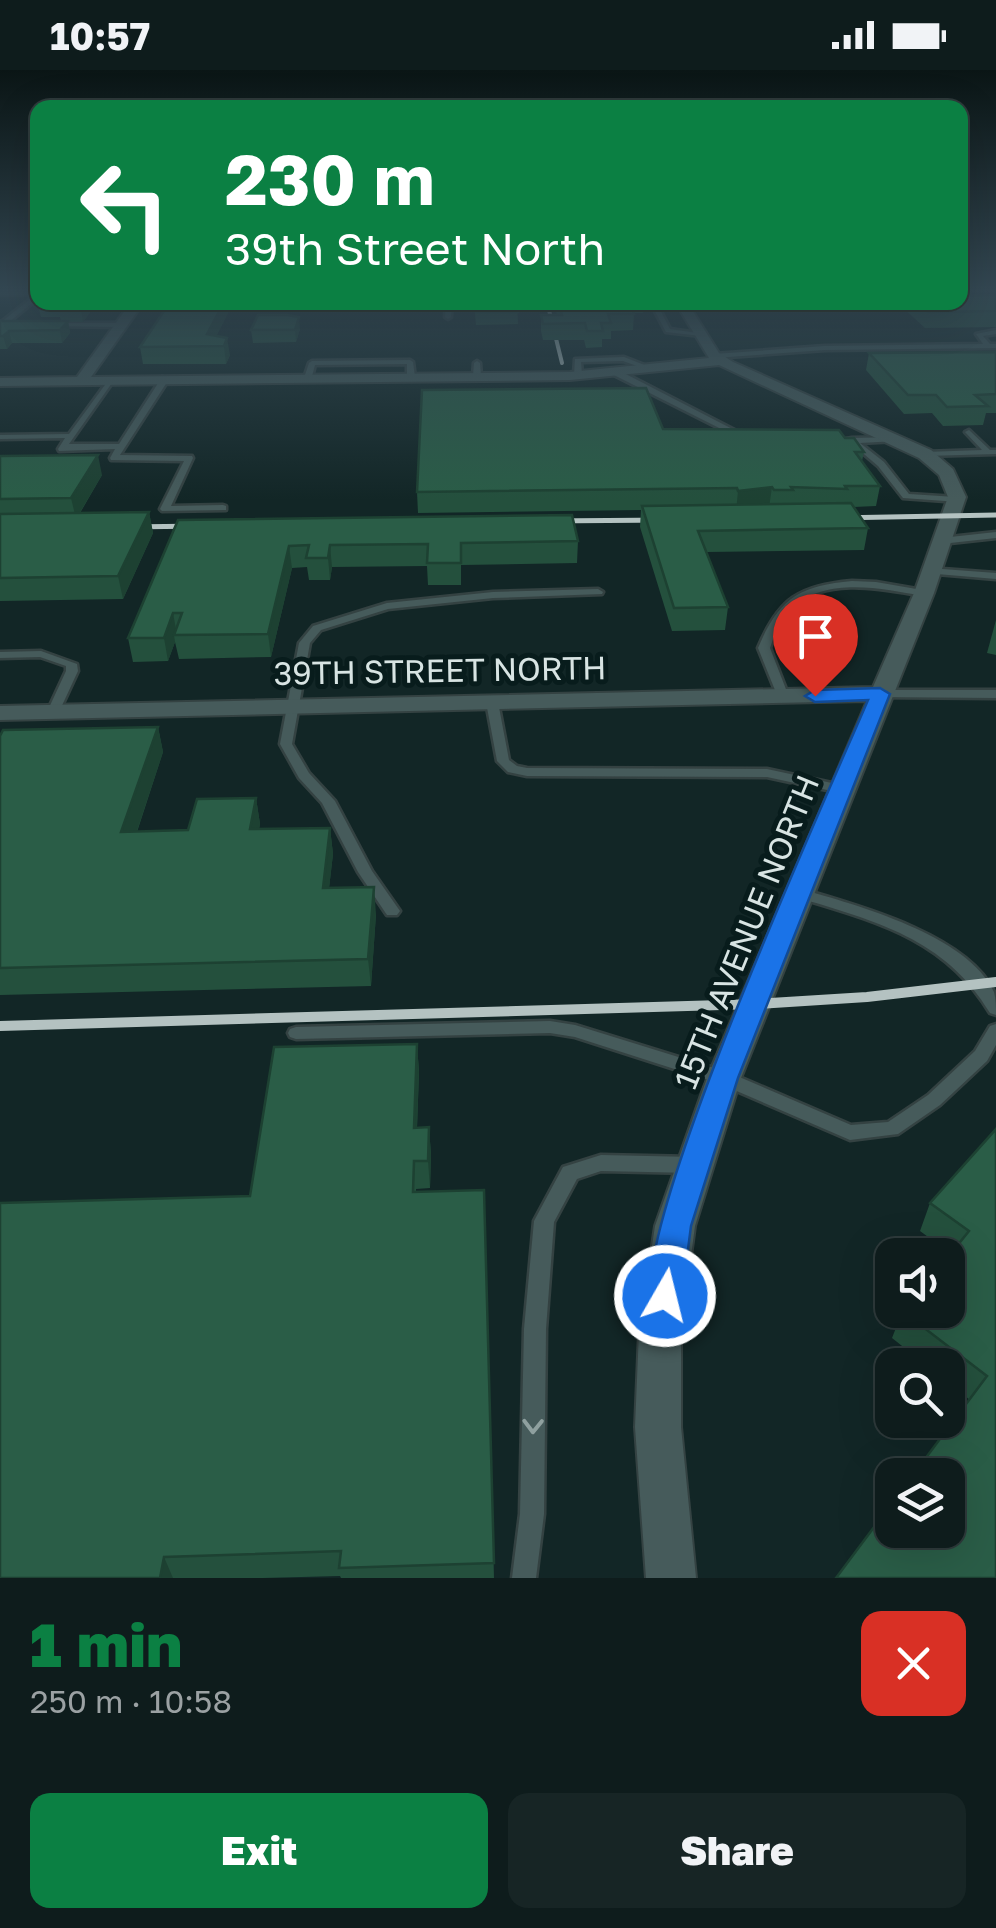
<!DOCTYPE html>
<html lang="en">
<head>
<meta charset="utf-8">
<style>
	:root { --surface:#0e1c1c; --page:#172525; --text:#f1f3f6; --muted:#9ba1a3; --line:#2e3a3b; --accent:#0b8043 }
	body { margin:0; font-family:"Golos Text",sans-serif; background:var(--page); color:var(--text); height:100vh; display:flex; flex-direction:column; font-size:38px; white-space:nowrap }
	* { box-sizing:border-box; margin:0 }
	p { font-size:32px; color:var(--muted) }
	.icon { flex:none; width:55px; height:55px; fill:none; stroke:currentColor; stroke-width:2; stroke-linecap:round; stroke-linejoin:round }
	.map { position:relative; height:1508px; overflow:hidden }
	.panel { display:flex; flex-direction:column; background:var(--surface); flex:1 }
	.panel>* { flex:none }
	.banner { position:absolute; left:30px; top:30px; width:938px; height:210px; border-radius:20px; box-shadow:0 10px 40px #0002,0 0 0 2px var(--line); background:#0b8043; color:#fff; overflow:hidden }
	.buttons { position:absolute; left:875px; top:1168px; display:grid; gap:20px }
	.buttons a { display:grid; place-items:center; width:90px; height:90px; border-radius:20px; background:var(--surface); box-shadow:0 10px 40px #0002,0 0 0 2px var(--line); font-size:50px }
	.pin { position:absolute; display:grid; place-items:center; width:85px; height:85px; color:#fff; margin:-102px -42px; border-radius:50% 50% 50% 0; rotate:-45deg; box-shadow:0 0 10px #0007 }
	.pin .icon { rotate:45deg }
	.me { position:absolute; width:110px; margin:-55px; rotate:8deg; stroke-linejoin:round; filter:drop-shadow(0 0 8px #0008) }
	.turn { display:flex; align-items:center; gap:35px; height:210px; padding:0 30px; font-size:45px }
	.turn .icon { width:130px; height:130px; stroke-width:2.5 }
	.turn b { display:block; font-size:70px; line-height:85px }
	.round { display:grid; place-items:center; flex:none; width:105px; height:105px; border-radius:20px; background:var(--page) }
	.overview { display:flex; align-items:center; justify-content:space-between; height:170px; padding:0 30px }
	h1 { font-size:60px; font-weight:800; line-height:75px; color:var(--accent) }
	.cta { display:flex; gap:20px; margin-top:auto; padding:20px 30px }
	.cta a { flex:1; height:115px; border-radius:20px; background:var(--accent); color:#fff; font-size:40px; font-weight:800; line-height:115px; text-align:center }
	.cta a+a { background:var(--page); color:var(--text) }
	.status { display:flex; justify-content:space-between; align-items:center; height:70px; padding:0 50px; background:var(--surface); direction:ltr }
	.status svg { height:28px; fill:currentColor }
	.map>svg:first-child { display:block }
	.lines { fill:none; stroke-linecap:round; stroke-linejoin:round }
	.lane-casing { stroke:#344242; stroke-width:5 }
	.street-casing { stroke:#344242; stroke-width:4 }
	.lane { fill:#465b5b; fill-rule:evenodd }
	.street { fill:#465b5b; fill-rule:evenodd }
	.rail-far2 { stroke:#b4c2c1; stroke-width:4 }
	.rail-far1 { stroke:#b4c2c1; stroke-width:5 }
	.rail { stroke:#b4c2c1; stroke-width:10 }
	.wall { fill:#24503d }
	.shaded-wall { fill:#1d4132 }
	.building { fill:#2a5d47; stroke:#1d4132; stroke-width:2.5 }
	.oneway { stroke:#8fa09f }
	.route { fill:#1a73e8; stroke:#114b97; stroke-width:2.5 }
	.labels { text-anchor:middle; stroke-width:10; stroke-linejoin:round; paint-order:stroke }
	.street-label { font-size:32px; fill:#d8e4e3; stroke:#081c1c }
</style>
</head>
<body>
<div class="status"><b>10:57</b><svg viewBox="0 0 49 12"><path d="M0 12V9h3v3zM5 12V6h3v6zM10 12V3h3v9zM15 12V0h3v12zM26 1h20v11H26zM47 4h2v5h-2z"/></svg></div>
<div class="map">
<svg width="996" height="1508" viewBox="0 0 996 1508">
	<rect width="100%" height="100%" fill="#122626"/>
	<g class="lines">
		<g class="lane-casing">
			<g id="lane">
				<polygon points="38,223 38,228 8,253 17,254 17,256 0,256 0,253"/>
				<polygon points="446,232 452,232 451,247 448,249 445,247"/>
				<polygon points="650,232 656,232 670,259 704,264 701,266 666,262"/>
				<polygon points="684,235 745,235 748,237 745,239 682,238"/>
				<polygon points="51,253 123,253 126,255 123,257 49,256"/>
				<polygon points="996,260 996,264 983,266 990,274 996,274 996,278 825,280 714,288 711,286 714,284 825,276 983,274 976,264"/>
				<polygon points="624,287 652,298 648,300 623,291 581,292 582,305 578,307 574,305 575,289"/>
				<polygon points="410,290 413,292 415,307 411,309 407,307 407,294 315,295 311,310 304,308 309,293 312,291"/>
				<polygon points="477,291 480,293 481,306 477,308 473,306 474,293"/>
				<polygon points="610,299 616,299 746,366 739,368 610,303"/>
				<polygon points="162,307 169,309 120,385 192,386 193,388 171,436 223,435 226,436 226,440 162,441 160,439 184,391 111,390 110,388 115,379 59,381 58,379 65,368 0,369 0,365 69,364 110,308 114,310 69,374 119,374"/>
				<polygon points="969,360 990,380 996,380 996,384 925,386 921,384 925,382 982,380 965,362"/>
				<polygon points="899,367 899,371 896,371 860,373 884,392 909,424 956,427 960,430 959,432 903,428 878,396 851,373 837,373 833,371 852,368"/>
				<polygon points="996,462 996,468 941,474 936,471 941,468"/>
				<polygon points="929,498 996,503 996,509 925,503 925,499"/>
				<path d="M852,511l24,1 52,9 1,2 -5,3c-41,-7 -96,-20 -131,11 -13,11 -18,26 -23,41l19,49 -2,3h-8l-21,-52c21,-50 41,-62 94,-67z"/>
				<polygon points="598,519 603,522 602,524 493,528 388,539 321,560 310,573 292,674 309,703 335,731 372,801 400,841 397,845 387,845 358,802 322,733 299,708 280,674 299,573 313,556 387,533 493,522"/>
				<polygon points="41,581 77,594 78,601 59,642 53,646 47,642 66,601 66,596 40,587 0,588 0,582"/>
				<polygon points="880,620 996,620 996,628 876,627 874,624"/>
				<polygon points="492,628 498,632 509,690 517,696 527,698 767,699 841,715 848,719 841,723 767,707 527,706 508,702 497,691 486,632"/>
				<path d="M801,819c55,16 167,46 193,103 2,7 2,15 2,23l-6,-2c-45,-75 -115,-92 -194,-116l-2,-3 2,-3z"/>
				<polygon points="550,951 575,955 730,1003 851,1055 888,1052 928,1025 975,981 990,956 996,954 996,975 987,991 940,1035 898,1064 850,1070 718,1013 575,967 550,963 296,969 290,967 288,963 290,959 296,957"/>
				<polygon points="601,1085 694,1087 701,1089 703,1095 701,1101 694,1103 601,1101 577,1109 554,1152 546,1259 544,1444 536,1508 512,1508 520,1444 524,1259 534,1151 563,1097"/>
			</g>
		</g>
		<g class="street-casing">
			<g id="street">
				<rect x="0" y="219" width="38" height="6"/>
				<polygon points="131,232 144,232 91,307 570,302 709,288 675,232 687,232 719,283 733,292 931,380 953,399 966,427 934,523 741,1008 695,1156 681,1262 681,1357 696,1508 646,1508 635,1357 639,1262 655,1156 707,1008 867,631 0,650 0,636 873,617 914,523 948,427 939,405 919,388 719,295 570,310 0,316 0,308 77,307"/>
			</g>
		</g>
		<use href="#lane" class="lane"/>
		<use href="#street" class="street"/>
		<polyline class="rail-far2" points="547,232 562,293"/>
		<g class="rail-far1">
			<polyline points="835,448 996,445"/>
			<polyline points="545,451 670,450"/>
			<polyline points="125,457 205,456"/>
		</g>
		<polyline class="rail" points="0,956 756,934 867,927 996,912"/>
	</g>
	<g class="wall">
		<polygon points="996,225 996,257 925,258 901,236 902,232 960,232"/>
		<polygon points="170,232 228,232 229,241 216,266 230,285 226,294 143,294 140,277"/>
		<polygon points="354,232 386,232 385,239 354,240"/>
		<polygon points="474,232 517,232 518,254 476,255"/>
		<polygon points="554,232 644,232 643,243 634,243 633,260 611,261 611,269 602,269 602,277 586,278 584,270 543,270 541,261 541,245 557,245"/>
		<polygon points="749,232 821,232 820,239 760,240"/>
		<polygon points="96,234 83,252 68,252 70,263 62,273 12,273 7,279 0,279 0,251 61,251 60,247 41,247 38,235"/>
		<polygon points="300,259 296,272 253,273 251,260"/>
		<polygon points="996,282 996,343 986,343 983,355 943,356 932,343 904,344 866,300 869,283"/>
		<polygon points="663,359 845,368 864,382 862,391 880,416 876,436 854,437 868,458 864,480 706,482 728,537 725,560 672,561 640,457 641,440 418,443 417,422"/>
		<polygon points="0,386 102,405 80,443 149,442 153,463 123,529 0,531"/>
		<polygon points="178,450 578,471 577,493 461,495 461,515 428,515 427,496 332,497 330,510 309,510 307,497 292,498 271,587 179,589 175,572 168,591 133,592 128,568"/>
		<polygon points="996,550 996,585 987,583"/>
		<polygon points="158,657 163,682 137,762 188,760 256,728 260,754 259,759 330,758 333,784 329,818 376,844 371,916 0,925 0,666"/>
		<polygon points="417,974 419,1002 417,1058 429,1057 431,1085 430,1118 416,1119 416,1122 484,1120 494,1508 341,1508 340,1506 263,1508 0,1508 250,1126"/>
		<polygon points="996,1059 996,1508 970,1330 948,1312 948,1295 926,1295 892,1268 903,1240 950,1183 920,1161 930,1133"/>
	</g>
	<g class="shaded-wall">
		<polygon points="86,232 96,234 83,252 81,240"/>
		<polygon points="224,232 228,232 229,241 211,277 207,264"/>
		<polygon points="299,247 300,259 296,272 295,260"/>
		<polygon points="68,251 70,263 62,273 60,260"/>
		<polygon points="9,261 12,273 7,279 3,266"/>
		<polygon points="227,268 230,285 226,294 224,276"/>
		<polygon points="98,385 102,405 76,449 71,428"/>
		<polygon points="772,417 769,438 736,442 738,421"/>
		<polygon points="149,442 153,463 123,529 118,506"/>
		<polygon points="330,475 332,497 330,510 328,488"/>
		<polygon points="289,476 292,498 271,587 268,564"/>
		<polygon points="173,543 177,565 174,565 175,572 168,591 164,568"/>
		<polygon points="158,657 163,682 128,788 121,762"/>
		<polygon points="256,728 260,754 254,786 250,759"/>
		<polygon points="330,758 333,784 326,845 323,818"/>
		<polygon points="374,817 376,844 371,916 368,889"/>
		<polygon points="417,974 419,1002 416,1086 414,1058"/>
		<polygon points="429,1057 431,1085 430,1118 428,1091"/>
		<polygon points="164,1487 173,1508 160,1508"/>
	</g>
	<g class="building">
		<polygon points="996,225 996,241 928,242 918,232 960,232 960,226"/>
		<polygon points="41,232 86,232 81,240 59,240 64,235 38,235"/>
		<polygon points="170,232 224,232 207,264 227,268 224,276 140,277"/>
		<polygon points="475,232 517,232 518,242 476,242"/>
		<polygon points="558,232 629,232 634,244 608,244 611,253 601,253 603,261 587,261 585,253 543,254 541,245 562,245"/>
		<polygon points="258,245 287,245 299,247 295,260 251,260"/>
		<polygon points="0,251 68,251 60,260 9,261 3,266 0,266"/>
		<polygon points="996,282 996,324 975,325 988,336 947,337 936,325 908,325 869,283"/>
		<polygon points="646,318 663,359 839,360 845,368 854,368 864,382 855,382 880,416 845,416 847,419 791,417 793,420 774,420 772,417 738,421 737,418 417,422 422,320"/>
		<polygon points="98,385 71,428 0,429 0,386"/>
		<polygon points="851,433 868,458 698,461 728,537 674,538 642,436"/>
		<polygon points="149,442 118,506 0,508 0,444"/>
		<polygon points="572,445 578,471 461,473 461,493 427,493 428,474 330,475 328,488 306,488 309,475 289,476 268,564 174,565 182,543 173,543 164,568 128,568 178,450"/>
		<polygon points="158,657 121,762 188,760 197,729 256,728 250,759 330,758 323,818 374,817 368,889 0,898 0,666 3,660"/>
		<polygon points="417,974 414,1058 429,1057 428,1091 414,1091 413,1122 484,1120 494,1493 339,1498 341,1481 164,1487 160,1508 0,1508 0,1133 250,1126 274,977"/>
		<polygon points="996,1059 996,1508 836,1508 892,1433 892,1460 948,1460 948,1405 913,1405 987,1306 902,1241 948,1240 948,1187 969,1161 930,1133"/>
	</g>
	<defs><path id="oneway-chevron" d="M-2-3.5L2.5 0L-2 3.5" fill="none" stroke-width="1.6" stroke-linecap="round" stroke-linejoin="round" transform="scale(2.5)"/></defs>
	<use class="oneway" href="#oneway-chevron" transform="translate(533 1356) rotate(91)"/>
	<linearGradient id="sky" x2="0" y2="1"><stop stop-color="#0a1515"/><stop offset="0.51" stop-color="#334752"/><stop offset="1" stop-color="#334752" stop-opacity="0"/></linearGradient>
	<rect width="996" height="430" fill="url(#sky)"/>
	<path class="route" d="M880,618l10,6 -152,384 -47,148 -9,70 -5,12 -12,4 -12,-4c-30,-66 177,-519 215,-608l-53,2 -10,-6 10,-6z"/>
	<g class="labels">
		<g class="street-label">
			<text transform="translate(440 601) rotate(-1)" y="11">39TH STREET NORTH</text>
			<text transform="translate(747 862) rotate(-68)" y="11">15TH AVENUE NORTH</text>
		</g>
	</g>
</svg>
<div class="buttons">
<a><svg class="icon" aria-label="sound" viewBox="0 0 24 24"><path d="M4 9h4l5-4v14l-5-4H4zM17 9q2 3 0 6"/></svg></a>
<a><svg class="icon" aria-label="search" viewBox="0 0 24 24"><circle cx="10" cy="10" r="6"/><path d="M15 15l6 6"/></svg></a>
<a><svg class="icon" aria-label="layers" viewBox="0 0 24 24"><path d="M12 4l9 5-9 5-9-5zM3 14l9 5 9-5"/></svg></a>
</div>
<div class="pin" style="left:815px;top:626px;background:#d93025"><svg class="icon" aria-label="arrive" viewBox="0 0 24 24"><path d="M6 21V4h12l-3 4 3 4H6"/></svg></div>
<svg class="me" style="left:665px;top:1226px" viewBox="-20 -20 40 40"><circle r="17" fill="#1a73e8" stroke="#fff" stroke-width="3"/><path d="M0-11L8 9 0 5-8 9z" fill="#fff"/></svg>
<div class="banner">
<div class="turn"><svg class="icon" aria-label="left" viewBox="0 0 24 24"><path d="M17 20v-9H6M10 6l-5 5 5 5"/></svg><div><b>230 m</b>39th Street North</div></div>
</div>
</div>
<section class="panel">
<div class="overview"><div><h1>1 min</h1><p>250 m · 10:58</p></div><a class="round" style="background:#d93025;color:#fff"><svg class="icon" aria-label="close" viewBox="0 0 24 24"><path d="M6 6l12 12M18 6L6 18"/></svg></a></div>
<div class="cta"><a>Exit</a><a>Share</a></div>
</section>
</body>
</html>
